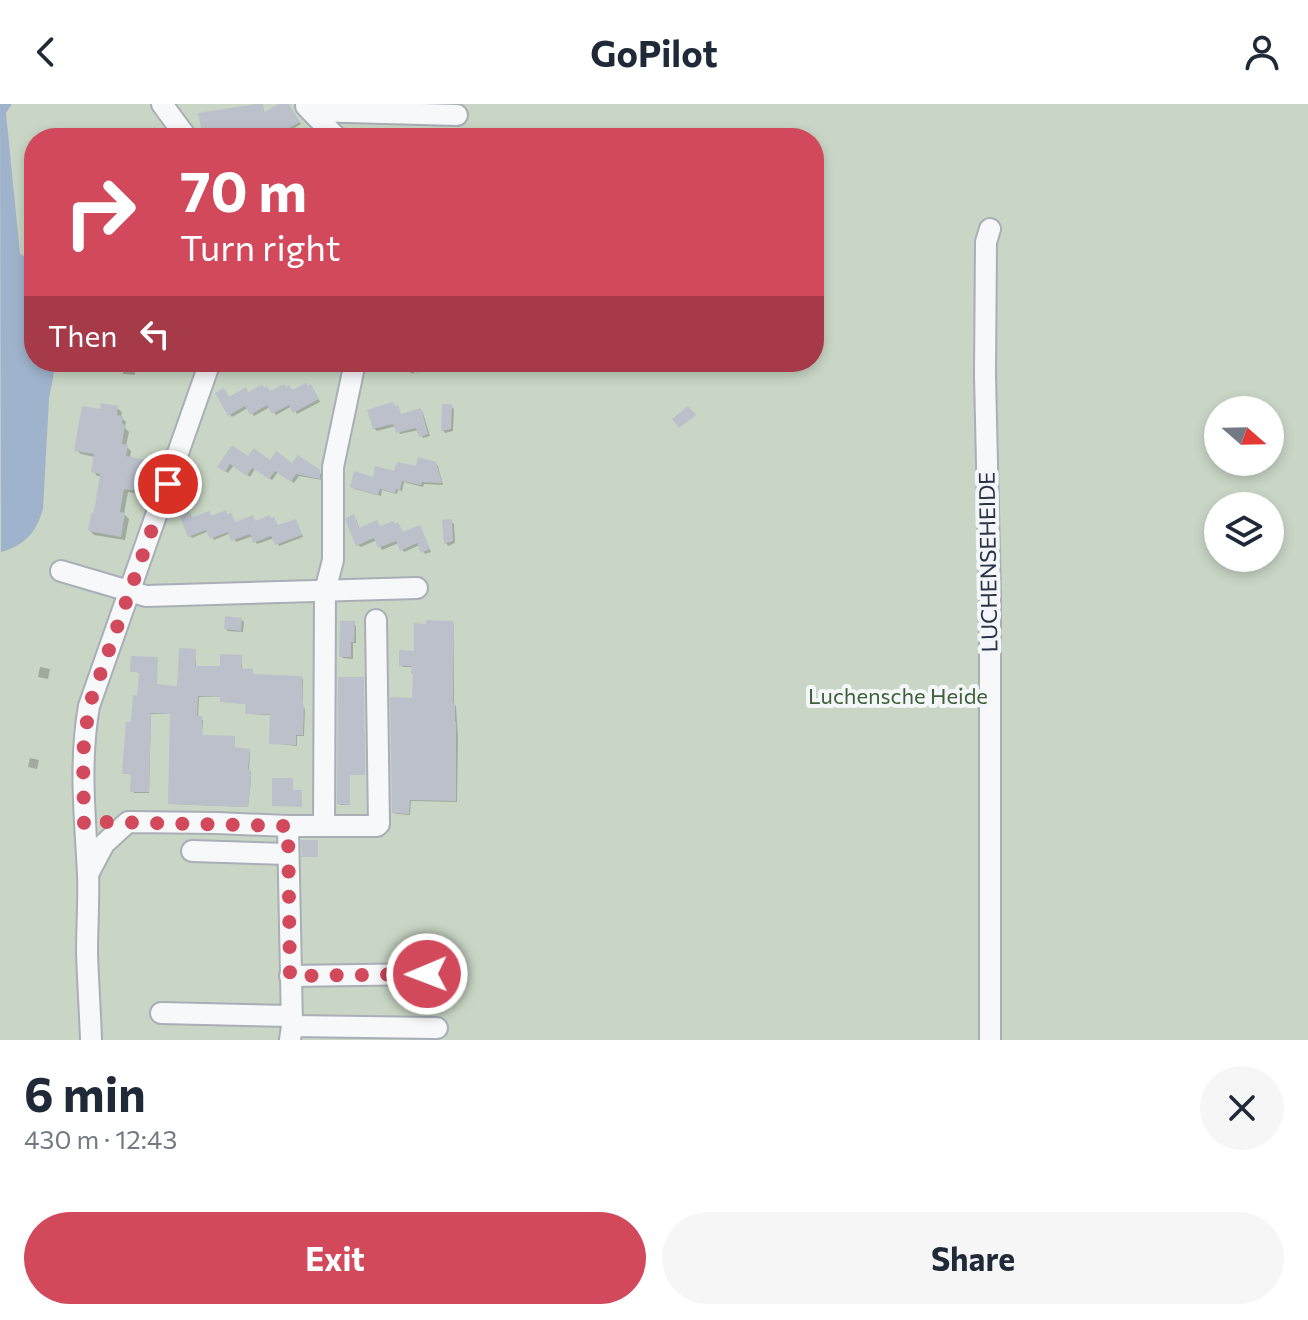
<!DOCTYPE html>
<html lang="en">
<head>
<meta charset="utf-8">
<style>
	:root { --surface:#fff; --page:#f6f6f7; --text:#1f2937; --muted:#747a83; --accent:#d1495b }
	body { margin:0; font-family:Commissioner,sans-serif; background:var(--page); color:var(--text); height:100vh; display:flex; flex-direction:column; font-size:30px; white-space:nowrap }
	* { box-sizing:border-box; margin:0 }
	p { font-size:26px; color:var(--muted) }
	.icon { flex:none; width:44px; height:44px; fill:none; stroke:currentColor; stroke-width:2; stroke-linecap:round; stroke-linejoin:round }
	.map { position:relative; height:936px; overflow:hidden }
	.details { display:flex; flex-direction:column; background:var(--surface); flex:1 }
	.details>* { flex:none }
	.guide { position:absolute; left:24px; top:24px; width:800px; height:244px; border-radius:32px; box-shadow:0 4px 12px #0003; background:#d1495b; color:#fff; overflow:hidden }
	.needle { width:52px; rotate:110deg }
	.tools { position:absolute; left:1204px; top:292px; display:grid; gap:16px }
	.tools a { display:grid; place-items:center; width:80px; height:80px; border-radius:50%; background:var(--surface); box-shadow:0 4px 12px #0003; font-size:40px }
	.pin { position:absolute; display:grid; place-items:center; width:68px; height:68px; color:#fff; margin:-34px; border:4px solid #fff; border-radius:50%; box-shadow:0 2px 8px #0007 }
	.me { position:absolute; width:88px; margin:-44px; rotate:269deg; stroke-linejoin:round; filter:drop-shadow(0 0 6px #0008) }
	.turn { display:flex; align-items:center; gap:28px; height:168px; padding:0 24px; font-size:36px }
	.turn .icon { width:104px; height:104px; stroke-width:2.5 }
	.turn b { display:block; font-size:56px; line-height:68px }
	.then { display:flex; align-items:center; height:76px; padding:0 24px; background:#0003; gap:16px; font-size:30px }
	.round { display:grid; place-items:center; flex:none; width:84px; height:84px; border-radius:42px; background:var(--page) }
	.overview { display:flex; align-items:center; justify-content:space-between; height:136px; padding:0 24px }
	h1 { font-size:48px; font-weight:700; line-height:60px }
	.button { display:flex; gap:16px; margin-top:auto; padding:16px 24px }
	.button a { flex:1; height:92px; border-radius:48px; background:var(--accent); color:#fff; font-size:32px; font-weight:700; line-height:92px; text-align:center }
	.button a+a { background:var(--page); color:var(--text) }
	header { display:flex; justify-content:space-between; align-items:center; height:104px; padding:0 24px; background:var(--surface); font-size:36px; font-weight:700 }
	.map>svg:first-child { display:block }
	.green { fill:#c9d6c5; fill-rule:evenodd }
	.water { fill:#9fb4cc }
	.shadow { fill:#0003 }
	.building { fill:#bbc0ca }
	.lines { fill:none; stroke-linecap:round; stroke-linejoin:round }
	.minor-casing { stroke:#a9aeb7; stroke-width:24 }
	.minor { stroke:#f7f8fa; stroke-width:20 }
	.route { stroke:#d1495b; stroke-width:14; stroke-dasharray:0 25.2 }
	.labels { text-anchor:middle; stroke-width:8; stroke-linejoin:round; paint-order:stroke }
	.street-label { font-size:22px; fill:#2b3445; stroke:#f4f6f9 }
	.park-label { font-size:22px; fill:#3f6138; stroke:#f4f6f9 }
</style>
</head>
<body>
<header><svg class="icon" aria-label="back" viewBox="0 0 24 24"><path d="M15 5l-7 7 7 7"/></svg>GoPilot<svg class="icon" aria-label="person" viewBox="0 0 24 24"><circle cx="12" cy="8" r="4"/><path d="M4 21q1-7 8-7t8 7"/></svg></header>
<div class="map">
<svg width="1308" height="936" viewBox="0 0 1308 936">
	<rect width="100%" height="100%" fill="#e4e7ec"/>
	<path class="green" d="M0,0h1308v936h-1308zM34,34h780v224h-780zM1218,306h52v52h-52zM1218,402h52v52h-52z"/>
	<path class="water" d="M0,0h12l-6,9 14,141 14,7 -3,11 3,8v82h20c1,13 -3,24 -5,37l-6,110c-7,24 -18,36 -42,43z"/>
	<g class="shadow">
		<polygon points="282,0 288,0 301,20 277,34 274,31 251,34 249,29 227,32 228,34 205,34 262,1 265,10"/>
		<polygon points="124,258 135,260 135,271 123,270"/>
		<polygon points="392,258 425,258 419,269 415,267 413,270"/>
		<polygon points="313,285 320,298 297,310 292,302 276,311 270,303 254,312 248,304 232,313 230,311 229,295 249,290 293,288"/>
		<polygon points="451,302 454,305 453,327 445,329 443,326"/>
		<polygon points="398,303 402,312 421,307 423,309 430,332 423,334 419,326 400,330 396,322 377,327 374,324"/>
		<polygon points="117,304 122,308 121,313 126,318 125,324 129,328 126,342 131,347 130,355 149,359 154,363 149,391 128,388 124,410 129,415 125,436 94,431 90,427 96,409 102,372 97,372 93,367 95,353 81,350 76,346 101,307"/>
		<polygon points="249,355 319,368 322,371 322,376 299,372 294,379 278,368 272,376 255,365 250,373 234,361 228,369 219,362"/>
		<polygon points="435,360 438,362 443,381 424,380 423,383 404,378 402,387 398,386 397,390 382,386 381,392 355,385 353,382"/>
		<polygon points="190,409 192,415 209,409 212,414 235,420 252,413 256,419 274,415 278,423 296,417 303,433 279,442 274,434 257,440 253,432 236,438 231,429 214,436 209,427 192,434 190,432"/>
		<polygon points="356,415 360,426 380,424 403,430 420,423 431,448 425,450 420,441 404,448 399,439 382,446 377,436 361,443 358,441"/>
		<polygon points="451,417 454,420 455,439 448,442 446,439"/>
		<polygon points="241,515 244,518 243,528 228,527 226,525"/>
		<polygon points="354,519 356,522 356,539 353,539 353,555 343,554 341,552"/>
		<polygon points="452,519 454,521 454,600 456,602 458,633 457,698 411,697 410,711 396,710 394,709 414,596 414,563 403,563 401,562"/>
		<polygon points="195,547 196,564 221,564 241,553 242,566 252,567 253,572 303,575 303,603 305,605 304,632 297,632 297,642 271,639 272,611 249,610 248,600 223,598 222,593 199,593 198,614 203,616 202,633 234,634 235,645 250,648 249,666 251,668 251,676 248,703 170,700 172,610 151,610 149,689 134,689 133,671 124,669 139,594 141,569 132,567 157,555 157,582 179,584"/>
		<polygon points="40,563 50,565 48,575 38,573"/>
		<polygon points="363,575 365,671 350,671 350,701 340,701"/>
		<polygon points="30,654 39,656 37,665 28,663"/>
	</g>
	<g class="building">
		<polygon points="256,0 263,0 264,9 278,0 289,0 300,18 272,34 272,29 247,32 246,28 226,30 227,34 203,34 198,9"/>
		<polygon points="306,279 307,282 311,280 319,295 293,309 289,301 272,310 267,301 250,311 245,302 228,312 215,289 224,284 229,293 246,283 248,288 262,281 264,284 267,282 270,287 284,280 286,283 289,281 292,286"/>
		<polygon points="393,298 395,302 398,301 401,310 421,304 428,330 419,333 416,324 396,329 393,320 373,325 367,306"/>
		<polygon points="101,299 118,302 117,311 123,312 122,319 125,321 122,340 128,341 126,352 150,357 145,388 124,385 120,408 125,409 121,433 88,427 91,410 94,408 100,370 91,368 94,350 74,347 82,302 100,305"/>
		<polygon points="442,300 452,300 451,325 441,327"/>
		<polygon points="688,302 696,311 679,324 672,315"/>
		<polygon points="232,341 248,352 254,344 270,356 276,347 292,359 298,351 320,366 320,375 296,370 291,378 275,367 269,375 252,364 247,372 230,360 225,368 217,363"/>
		<polygon points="418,353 436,358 442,379 422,378 421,381 402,377 400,386 396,385 395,389 380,385 378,391 350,383 354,367 373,373 375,362 394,367 397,358 416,362"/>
		<polygon points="188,404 191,414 209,407 211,412 226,406 227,410 231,409 235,418 253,411 255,417 270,411 271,414 274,413 278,421 296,415 302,431 275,441 271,432 253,439 250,430 231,437 228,428 210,435 206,426 188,433 178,408"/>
		<polygon points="354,410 359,424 377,416 380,422 393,417 395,420 398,418 403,428 420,421 430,445 421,449 417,439 400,447 396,437 378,444 374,434 356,442 346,418 346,414"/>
		<polygon points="452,415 453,437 444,440 442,416"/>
		<polygon points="225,512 242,514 241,527 224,525"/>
		<polygon points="426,516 453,517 454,523 453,598 455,599 455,618 456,618 456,697 410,696 409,710 392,709 390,593 412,594 413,570 411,570 412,562 399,562 399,546 414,547 414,519 426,520"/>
		<polygon points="340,517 355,517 354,538 351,538 351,553 339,553"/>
		<polygon points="179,544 196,545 195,562 220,562 220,550 242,551 241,564 253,565 253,570 302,572 303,601 304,601 303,631 296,631 296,641 269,640 270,610 245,610 246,600 220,598 220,593 198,592 197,612 202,612 202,631 235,632 235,643 250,645 248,665 250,665 251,673 248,703 168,700 170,610 151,609 149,688 130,688 131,670 122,670 126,618 131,618 133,591 137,592 139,568 130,568 131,552 158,553 157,580 177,582"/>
		<polygon points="338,573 364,573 365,671 350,671 350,701 337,700"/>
		<polygon points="272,674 293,674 293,686 302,686 302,703 272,702"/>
		<polygon points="301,736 318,736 318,753 302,753"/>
	</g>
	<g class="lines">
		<g class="minor-casing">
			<g id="minor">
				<polyline points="162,0 187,34"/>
				<polyline points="306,2 337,34"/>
				<polyline points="311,7 457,11"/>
				<polyline points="990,125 986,138 985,272 990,492 990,936"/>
				<polyline points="61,467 146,492 417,484"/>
				<polyline points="324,722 377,722 379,720 376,516"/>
				<polyline points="192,747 288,750"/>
				<polyline points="88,770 104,740 128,718 217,719 288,722"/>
				<polyline points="290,872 427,870"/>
				<polyline points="161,909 291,912"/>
				<polyline points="292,922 437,924"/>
				<path d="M91,936c-1,-29 -3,-58 -4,-87 0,-26 2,-53 1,-80 -3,-56 -9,-111 1,-167l121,-344"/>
				<polyline points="290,936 292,922 288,722 324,722 325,487 333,456 333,363 355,258"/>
			</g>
		</g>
		<use href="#minor" class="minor"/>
	</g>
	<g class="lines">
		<polyline class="route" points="168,380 89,602 83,649 84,721 104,718 288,722 290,872 427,870"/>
	</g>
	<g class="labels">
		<g class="street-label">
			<text transform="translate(988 458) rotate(-91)" y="8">LUCHENSEHEIDE</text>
		</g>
		<g class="park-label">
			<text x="898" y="600">Luchensche Heide</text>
		</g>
	</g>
</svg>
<div class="tools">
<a><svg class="needle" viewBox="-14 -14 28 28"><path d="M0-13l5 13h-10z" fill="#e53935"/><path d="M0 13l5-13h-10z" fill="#747a83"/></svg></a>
<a><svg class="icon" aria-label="layers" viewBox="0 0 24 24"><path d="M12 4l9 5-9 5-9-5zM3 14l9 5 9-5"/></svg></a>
</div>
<div class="pin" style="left:168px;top:380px;background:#d93025"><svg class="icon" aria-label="arrive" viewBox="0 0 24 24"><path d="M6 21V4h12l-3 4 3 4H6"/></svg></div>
<svg class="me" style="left:427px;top:870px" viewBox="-20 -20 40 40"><circle r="17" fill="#d1495b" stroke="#fff" stroke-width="3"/><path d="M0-11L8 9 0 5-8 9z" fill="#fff"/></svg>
<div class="guide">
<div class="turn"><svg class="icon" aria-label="right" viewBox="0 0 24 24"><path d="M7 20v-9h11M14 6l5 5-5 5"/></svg><div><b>70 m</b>Turn right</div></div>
<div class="then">Then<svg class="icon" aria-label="left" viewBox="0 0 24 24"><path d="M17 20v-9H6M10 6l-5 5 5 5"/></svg></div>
</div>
</div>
<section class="details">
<div class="overview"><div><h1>6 min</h1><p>430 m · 12:43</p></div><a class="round"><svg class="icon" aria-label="close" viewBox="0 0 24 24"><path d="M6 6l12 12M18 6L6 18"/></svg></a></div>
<div class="button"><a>Exit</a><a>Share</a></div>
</section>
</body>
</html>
